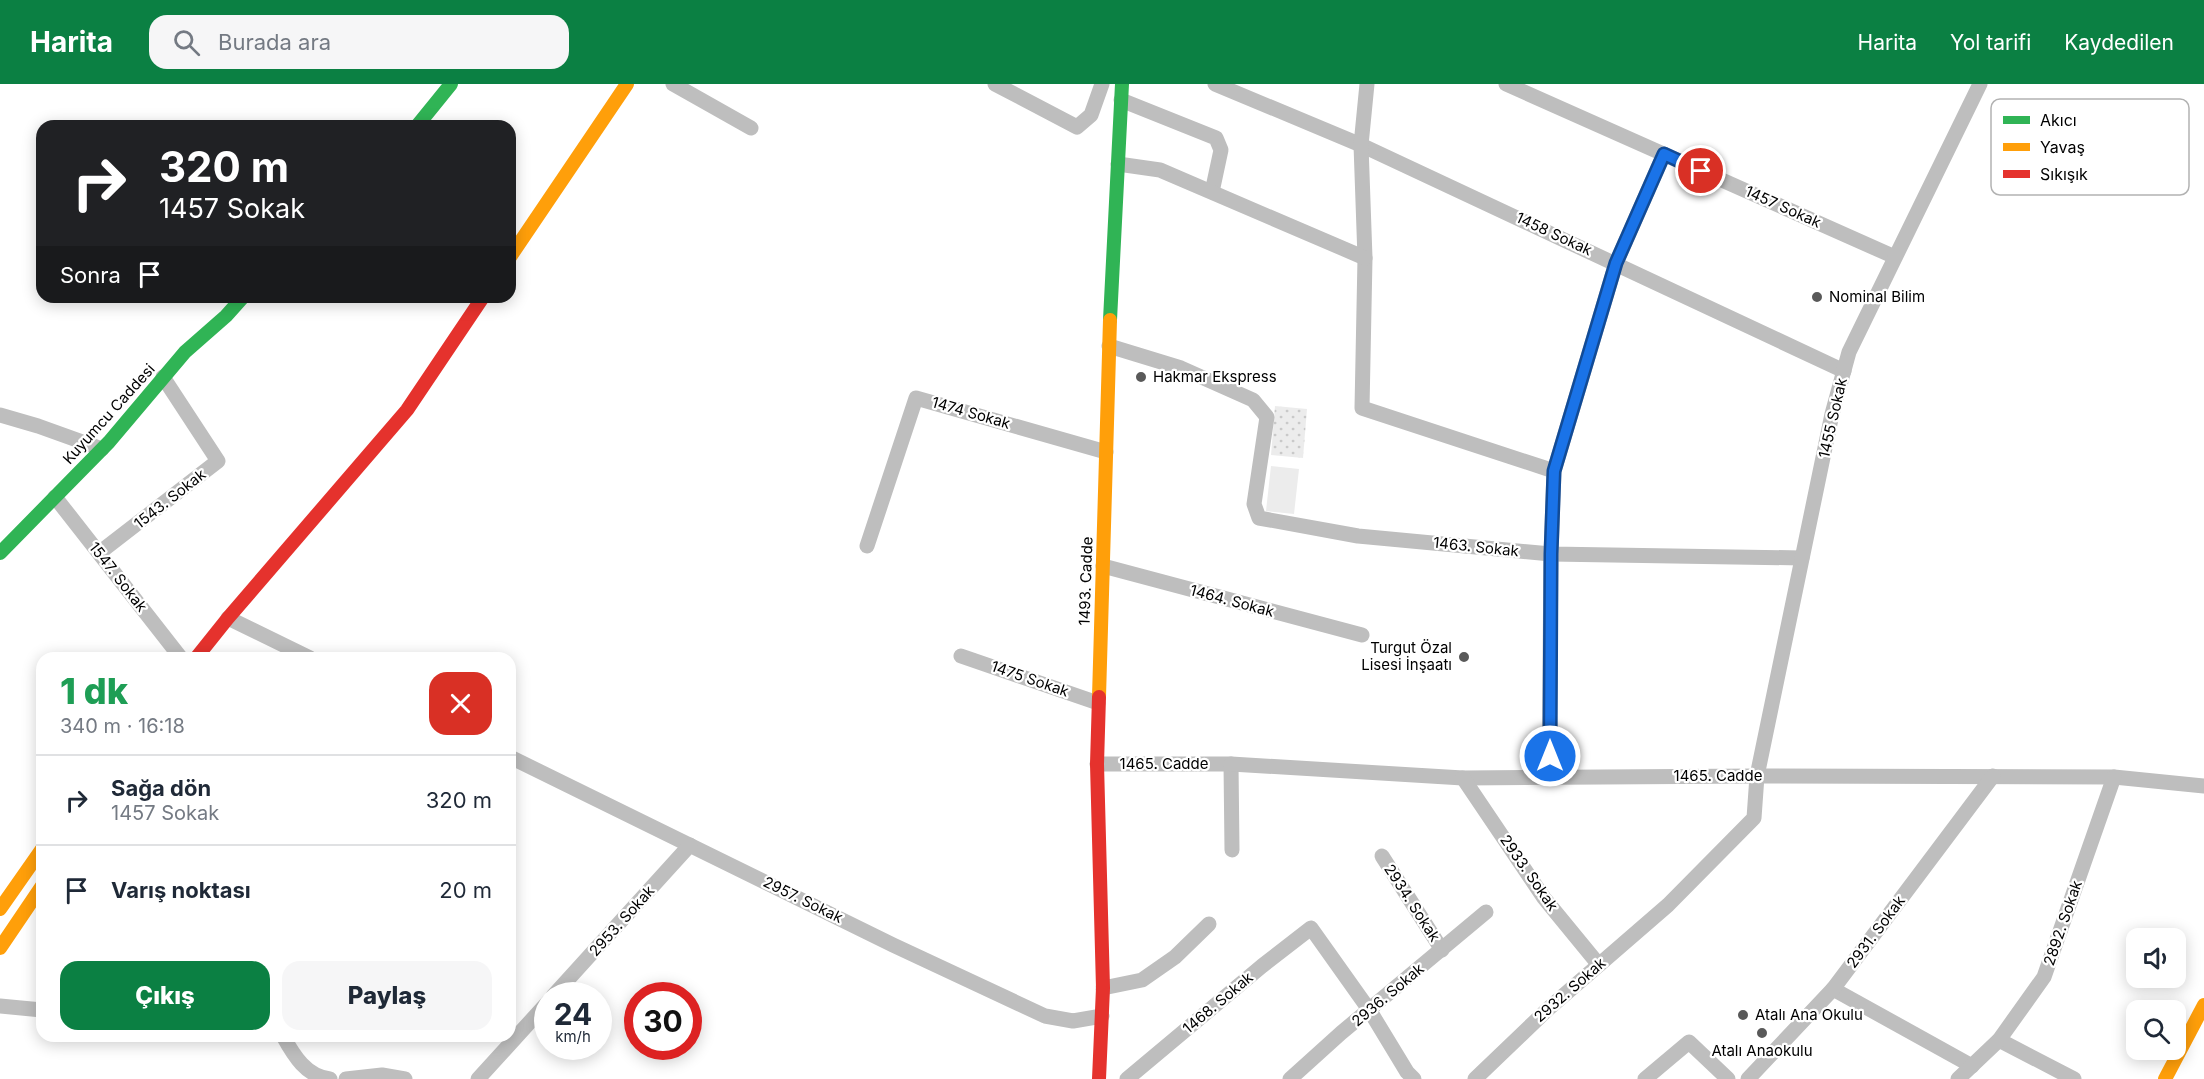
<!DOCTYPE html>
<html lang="tr">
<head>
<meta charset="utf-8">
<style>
	:root { --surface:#fff; --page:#f6f6f7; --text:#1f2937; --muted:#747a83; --line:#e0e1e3; --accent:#0b8043 }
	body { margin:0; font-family:Inter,sans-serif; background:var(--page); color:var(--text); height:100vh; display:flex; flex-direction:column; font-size:22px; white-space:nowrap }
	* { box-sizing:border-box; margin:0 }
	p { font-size:20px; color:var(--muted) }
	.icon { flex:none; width:33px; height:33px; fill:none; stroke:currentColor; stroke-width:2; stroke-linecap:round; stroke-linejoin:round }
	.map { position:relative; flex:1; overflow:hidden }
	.details { position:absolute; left:36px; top:568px; width:480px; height:390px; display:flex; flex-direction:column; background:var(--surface); border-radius:18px; box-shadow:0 3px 15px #0003 }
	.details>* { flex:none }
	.banner { position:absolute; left:36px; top:36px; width:480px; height:183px; border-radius:18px; box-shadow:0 3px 15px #0003; background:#202124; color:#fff; overflow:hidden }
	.fabs { position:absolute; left:2126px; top:844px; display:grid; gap:12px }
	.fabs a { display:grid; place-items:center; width:60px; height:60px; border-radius:12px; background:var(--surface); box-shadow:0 3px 15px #0003; font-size:30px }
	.speed { position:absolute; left:534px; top:898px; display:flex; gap:12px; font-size:30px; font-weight:700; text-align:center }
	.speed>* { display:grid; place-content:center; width:78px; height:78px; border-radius:50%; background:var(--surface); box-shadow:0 3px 15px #0003; line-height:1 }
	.speed small { font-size:15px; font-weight:400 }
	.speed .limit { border:9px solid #d22; background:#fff; color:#111 }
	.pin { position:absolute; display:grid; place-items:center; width:51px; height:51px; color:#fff; margin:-26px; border:3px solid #fff; border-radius:50%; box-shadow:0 2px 6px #0007 }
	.me { position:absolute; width:66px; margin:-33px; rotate:0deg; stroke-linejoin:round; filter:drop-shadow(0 0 4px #0008) }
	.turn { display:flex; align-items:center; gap:21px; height:126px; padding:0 24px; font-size:27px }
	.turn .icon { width:78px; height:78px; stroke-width:2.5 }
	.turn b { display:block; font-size:42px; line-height:51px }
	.then { display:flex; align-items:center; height:57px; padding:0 24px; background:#0003; gap:12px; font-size:22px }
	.round { display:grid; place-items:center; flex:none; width:63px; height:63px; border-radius:18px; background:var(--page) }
	.head { display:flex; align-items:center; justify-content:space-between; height:102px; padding:0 24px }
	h1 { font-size:36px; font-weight:800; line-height:45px; color:#1e9e55 }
	.cta { display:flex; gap:12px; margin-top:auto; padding:12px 24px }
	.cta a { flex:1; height:69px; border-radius:18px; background:var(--accent); color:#fff; font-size:24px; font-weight:800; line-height:69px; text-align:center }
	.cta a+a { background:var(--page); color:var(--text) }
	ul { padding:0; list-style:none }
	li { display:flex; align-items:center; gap:18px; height:90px; padding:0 24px; border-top:2px solid var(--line) }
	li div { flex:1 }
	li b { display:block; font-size:22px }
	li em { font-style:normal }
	header { display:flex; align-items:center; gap:36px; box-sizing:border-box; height:84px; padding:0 30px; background:var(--accent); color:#fff }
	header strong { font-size:28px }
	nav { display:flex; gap:33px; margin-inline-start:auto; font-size:21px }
	.search { width:420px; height:54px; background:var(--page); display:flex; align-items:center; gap:15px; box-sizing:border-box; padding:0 21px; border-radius:18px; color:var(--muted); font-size:22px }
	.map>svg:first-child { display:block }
	.park { fill:url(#park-dots) }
	.pitch { fill:#ececec }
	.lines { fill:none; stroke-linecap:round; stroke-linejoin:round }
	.street { stroke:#bebebe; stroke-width:15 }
	.fast { stroke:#30b455; stroke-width:14 }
	.slow { stroke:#ff9f0a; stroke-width:14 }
	.jam { stroke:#e5322d; stroke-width:14 }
	.route-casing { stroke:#114b97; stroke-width:15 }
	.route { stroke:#1a73e8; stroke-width:10 }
	.poi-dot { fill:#595959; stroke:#fff; stroke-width:2 }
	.labels { text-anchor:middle; stroke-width:4.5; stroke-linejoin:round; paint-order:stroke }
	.street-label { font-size:15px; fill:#000; stroke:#fff }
	.poi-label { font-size:15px; fill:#000; stroke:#fff; text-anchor:start }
	.key { fill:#fff; stroke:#b2b2b2; stroke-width:1.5 }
	.key-label { font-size:16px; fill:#000 }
</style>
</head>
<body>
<header>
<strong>Harita</strong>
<div class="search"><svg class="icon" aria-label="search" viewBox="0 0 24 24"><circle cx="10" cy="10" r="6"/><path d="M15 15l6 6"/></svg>Burada ara</div>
<nav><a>Harita</a><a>Yol tarifi</a><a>Kaydedilen</a></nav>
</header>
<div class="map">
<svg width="2204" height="995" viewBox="0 0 2204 995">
	<defs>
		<pattern id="park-dots" width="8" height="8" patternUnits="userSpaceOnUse" patternTransform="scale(1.5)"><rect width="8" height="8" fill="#ececec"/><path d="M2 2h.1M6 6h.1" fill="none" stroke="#c9c9c9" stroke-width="1.8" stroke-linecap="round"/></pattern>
	</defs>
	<rect width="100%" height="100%" fill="#fff"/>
	<polygon class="park" points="1275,322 1307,325 1303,374 1271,371"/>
	<polygon class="pitch" points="1271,382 1299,385 1294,430 1266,427"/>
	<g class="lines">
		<g class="street">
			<polyline points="673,0 751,44"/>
			<polyline points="995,0 1077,43 1091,31 1102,0"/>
			<polyline points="1215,0 1361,61 1844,287"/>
			<polyline points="1367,0 1361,61 1365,174 1362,324 1554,387"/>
			<polyline points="1506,0 1895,173"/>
			<polyline points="1121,16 1216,54 1221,66 1212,108"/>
			<polyline points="1118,80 1160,86 1365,174"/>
			<polyline points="1109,262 1181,284 1253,316 1267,333 1254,420 1259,434 1358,452 1551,470 1802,474"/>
			<polyline points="0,331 38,342 102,365"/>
			<polyline points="55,413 181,574"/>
			<polyline points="867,462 916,314 1106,368"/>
			<polyline points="99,469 218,377 163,293"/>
			<polyline points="1103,482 1362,551"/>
			<polyline points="228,534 310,574"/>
			<polyline points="961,572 1098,619"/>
			<polyline points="510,673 893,861 1045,932 1073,937 1102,932"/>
			<polyline points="1097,680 1231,680 1232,766"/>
			<polyline points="1231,680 1463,694 1757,692 2114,693 2204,702"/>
			<polyline points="1549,693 1551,470 1554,387 1616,179 1664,70"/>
			<polyline points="1463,694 1544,814 1599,881"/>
			<polyline points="1382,772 1442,866"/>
			<polyline points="1103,904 1142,896 1175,873 1209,840"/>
			<polyline points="1833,905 1972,982"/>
			<polyline points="553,912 690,761"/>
			<polyline points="0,922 42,926"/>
			<path d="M283,952c11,20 23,40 47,43"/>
			<polyline points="1999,956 2074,995"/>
			<polyline points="346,995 382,991 405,995"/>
			<polyline points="478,995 548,918"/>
			<polyline points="1127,995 1262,882 1311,844 1370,927 1407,988 1414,995"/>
			<polyline points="1290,995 1341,949 1486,828"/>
			<polyline points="1475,995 1548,925 1668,821 1754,734 1757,692 1832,330 1849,268 1980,0"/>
			<polyline points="1645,995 1689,958 1728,995"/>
			<polyline points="1748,995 1833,905 1993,692"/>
			<polyline points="1958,995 1999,956 2044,893 2114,693"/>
		</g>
		<g class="fast">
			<polyline points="417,42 451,0"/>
			<polyline points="1110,236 1122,0"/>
			<polyline points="0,469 109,358 185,268 226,232 243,213"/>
		</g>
		<g class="slow">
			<polyline points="510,173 627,0"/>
			<polyline points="1099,613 1110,236"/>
			<polyline points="0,825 42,765"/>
			<polyline points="0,864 42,802"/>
			<polyline points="2165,995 2204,921"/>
		</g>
		<g class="jam">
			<polyline points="196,574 228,534 407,326 483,213"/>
			<polyline points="1099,613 1097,680 1103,904 1099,995"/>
		</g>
	</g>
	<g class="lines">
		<g class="route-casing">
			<polyline id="route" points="1550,672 1551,470 1554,387 1616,179 1664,70 1701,87"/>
		</g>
		<use href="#route" class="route"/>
	</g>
	<g class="poi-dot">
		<circle cx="1817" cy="213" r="6"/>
		<circle cx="1141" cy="293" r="6"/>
		<circle cx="1464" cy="573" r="6"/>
		<circle cx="1743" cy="931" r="6"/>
		<circle cx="1762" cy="949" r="6"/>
	</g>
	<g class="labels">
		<g class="street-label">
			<text transform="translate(1783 123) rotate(24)" y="5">1457 Sokak</text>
			<text transform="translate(1554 150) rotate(25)" y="5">1458 Sokak</text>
			<text transform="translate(971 329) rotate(16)" y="5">1474 Sokak</text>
			<text transform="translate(109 330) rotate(-48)" y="5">Kuyumcu Caddesi</text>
			<text transform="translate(1833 334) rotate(-77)" y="5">1455 Sokak</text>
			<text transform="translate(170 415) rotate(-38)" y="5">1543. Sokak</text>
			<text transform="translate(1476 463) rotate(6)" y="5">1463. Sokak</text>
			<text transform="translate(118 493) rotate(52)" y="5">1547. Sokak</text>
			<text transform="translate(1086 497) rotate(-88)" y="5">1493. Cadde</text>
			<text transform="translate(1232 517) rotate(15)" y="5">1464. Sokak</text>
			<text transform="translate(1030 595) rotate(19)" y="5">1475 Sokak</text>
			<text x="1164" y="685">1465. Cadde</text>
			<text x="1718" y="697">1465. Cadde</text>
			<text transform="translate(1529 789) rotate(55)" y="5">2933. Sokak</text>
			<text transform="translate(803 816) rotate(26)" y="5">2957. Sokak</text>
			<text transform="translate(1412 819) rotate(57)" y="5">2934. Sokak</text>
			<text transform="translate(622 837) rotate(-48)" y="5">2953. Sokak</text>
			<text transform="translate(2063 839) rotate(-71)" y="5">2892. Sokak</text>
			<text transform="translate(1876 848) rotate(-53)" y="5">2931. Sokak</text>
			<text transform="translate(1570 906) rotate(-41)" y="5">2932. Sokak</text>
			<text transform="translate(1388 911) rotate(-40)" y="5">2936. Sokak</text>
			<text transform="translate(1218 919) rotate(-40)" y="5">1468. Sokak</text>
		</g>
		<g class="poi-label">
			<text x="1829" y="218">Nominal Bilim</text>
			<text x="1153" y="298">Hakmar Ekspress</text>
			<text x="1452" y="569" text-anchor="end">Turgut Özal<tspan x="1452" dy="17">Lisesi İnşaatı</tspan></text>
			<text x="1755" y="936">Atalı Ana Okulu</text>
			<text x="1762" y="972" text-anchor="middle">Atalı Anaokulu</text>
		</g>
	</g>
	<rect x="1991" y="15" width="198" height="96" rx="9" class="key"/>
	<rect x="2003" y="32" width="27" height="8" fill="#30b455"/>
	<rect x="2003" y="59" width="27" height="8" fill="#ff9f0a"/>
	<rect x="2003" y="86" width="27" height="8" fill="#e5322d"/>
	<g class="key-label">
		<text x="2040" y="42">Akıcı</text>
		<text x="2040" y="69">Yavaş</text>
		<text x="2040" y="96">Sıkışık</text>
	</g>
</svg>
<div class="fabs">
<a><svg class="icon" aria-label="sound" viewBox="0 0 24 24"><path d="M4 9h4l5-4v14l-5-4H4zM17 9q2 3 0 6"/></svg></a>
<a><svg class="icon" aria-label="search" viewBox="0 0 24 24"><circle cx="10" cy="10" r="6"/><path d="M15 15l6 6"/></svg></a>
</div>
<div class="speed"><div>24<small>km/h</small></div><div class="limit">30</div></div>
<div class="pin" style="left:1701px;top:87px;background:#d93025"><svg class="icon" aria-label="arrive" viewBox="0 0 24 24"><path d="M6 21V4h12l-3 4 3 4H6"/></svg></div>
<svg class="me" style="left:1550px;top:672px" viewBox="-20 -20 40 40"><circle r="17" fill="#1a73e8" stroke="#fff" stroke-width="3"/><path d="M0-11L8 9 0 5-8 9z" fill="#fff"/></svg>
<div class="banner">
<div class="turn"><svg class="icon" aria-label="right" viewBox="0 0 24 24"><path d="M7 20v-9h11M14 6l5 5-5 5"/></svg><div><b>320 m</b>1457 Sokak</div></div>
<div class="then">Sonra<svg class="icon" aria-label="arrive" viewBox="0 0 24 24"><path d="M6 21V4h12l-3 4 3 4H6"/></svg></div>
</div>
<section class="details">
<div class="head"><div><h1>1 dk</h1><p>340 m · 16:18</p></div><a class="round" style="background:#d93025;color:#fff"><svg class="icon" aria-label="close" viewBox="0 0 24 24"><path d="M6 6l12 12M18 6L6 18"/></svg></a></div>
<ul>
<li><svg class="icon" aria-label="right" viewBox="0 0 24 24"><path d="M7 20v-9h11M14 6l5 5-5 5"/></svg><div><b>Sağa dön</b><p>1457 Sokak</p></div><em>320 m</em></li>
<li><svg class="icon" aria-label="arrive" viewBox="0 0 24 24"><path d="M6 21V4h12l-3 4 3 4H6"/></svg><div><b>Varış noktası</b></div><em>20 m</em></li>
</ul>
<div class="cta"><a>Çıkış</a><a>Paylaş</a></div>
</section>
</div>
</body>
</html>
